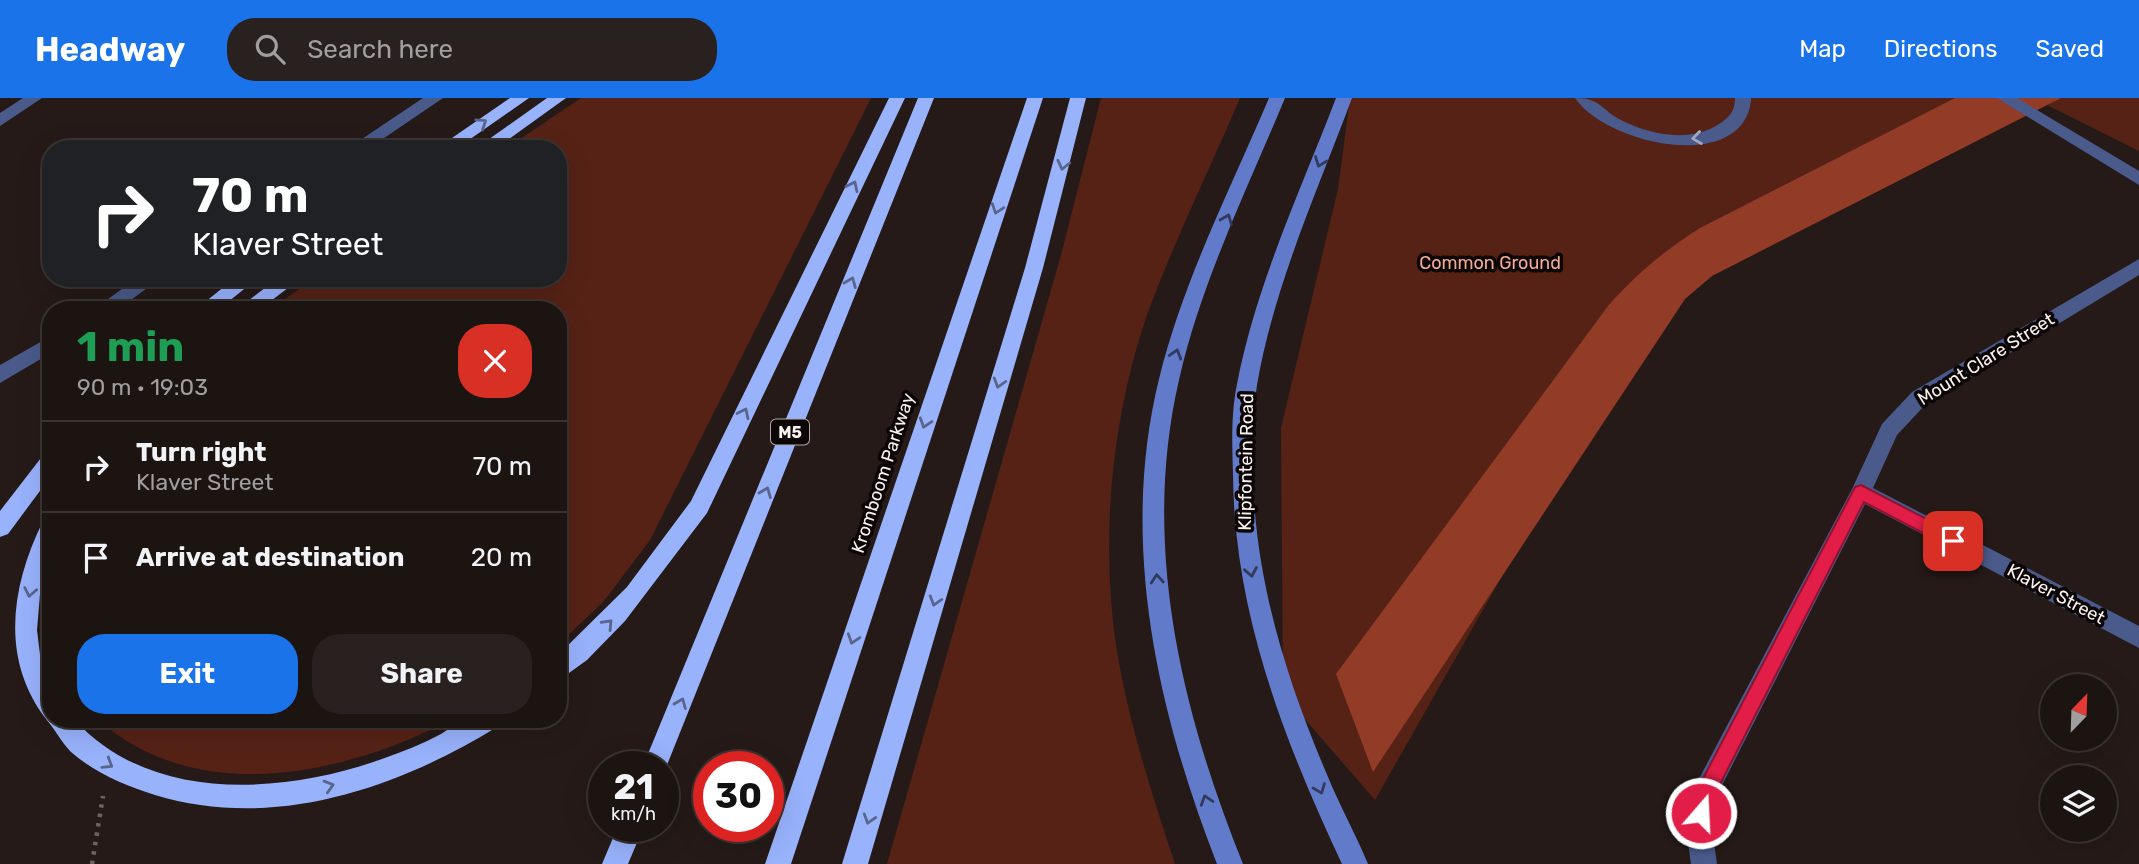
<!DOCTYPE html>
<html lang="en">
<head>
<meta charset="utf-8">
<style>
	:root { --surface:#1c1411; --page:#29211f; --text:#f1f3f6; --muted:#a09e9f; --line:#3a3331; --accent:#1a73e8 }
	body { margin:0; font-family:Rubik,sans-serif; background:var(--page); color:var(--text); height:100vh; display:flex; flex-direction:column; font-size:26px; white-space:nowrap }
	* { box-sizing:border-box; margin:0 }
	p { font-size:23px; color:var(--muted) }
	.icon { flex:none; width:38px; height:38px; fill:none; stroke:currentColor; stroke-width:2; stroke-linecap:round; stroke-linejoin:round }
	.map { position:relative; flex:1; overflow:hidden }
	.panel { position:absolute; left:42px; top:203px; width:525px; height:427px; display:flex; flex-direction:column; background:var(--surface); border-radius:28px; box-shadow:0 7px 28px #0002,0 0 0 2px var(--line) }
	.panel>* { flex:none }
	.guide { position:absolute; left:42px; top:42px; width:525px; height:147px; border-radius:28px; box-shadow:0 7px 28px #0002,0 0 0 2px var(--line); background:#202124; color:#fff; overflow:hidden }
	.needle { width:46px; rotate:23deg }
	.buttons { position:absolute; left:2040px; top:576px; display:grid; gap:14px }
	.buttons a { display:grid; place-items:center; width:77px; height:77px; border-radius:50%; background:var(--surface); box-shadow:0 7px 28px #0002,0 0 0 2px var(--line); font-size:35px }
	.speed { position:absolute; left:588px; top:653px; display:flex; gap:14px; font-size:35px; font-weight:700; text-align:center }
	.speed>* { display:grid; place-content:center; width:91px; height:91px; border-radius:50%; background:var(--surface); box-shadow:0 7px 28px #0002,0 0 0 2px var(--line); line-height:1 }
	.speed small { font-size:18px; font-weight:400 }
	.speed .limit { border:10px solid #d22; background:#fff; color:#111 }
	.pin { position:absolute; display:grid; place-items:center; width:60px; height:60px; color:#fff; margin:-30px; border-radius:14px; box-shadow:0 4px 10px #0006 }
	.me { position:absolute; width:77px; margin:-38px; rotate:19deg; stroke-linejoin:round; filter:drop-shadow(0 0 5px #0008) }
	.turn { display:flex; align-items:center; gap:24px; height:147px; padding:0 35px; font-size:32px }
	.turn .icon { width:91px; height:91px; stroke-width:2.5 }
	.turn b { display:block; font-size:49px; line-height:60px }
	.round { display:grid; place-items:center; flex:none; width:74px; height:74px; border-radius:28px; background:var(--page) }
	.headline { display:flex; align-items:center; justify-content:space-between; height:119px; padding:0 35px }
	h1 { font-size:42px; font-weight:700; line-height:52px; color:#1e9e55 }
	.primary-button { display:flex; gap:14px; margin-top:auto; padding:14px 35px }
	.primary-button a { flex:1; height:80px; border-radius:28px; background:var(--accent); color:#fff; font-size:28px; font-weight:700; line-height:80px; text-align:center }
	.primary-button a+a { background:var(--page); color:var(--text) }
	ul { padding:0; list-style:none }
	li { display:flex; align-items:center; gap:21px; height:91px; padding:0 35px; border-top:2px solid var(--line) }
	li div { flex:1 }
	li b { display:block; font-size:26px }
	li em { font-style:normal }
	header { display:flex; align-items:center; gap:42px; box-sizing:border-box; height:98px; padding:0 35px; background:var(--accent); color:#fff }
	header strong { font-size:33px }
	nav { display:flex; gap:38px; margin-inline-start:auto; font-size:24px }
	.search { width:490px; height:63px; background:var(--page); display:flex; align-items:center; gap:18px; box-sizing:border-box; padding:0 24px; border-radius:28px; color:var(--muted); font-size:26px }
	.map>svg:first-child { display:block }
	.green { fill:#562216 }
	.water { fill:#923b26 }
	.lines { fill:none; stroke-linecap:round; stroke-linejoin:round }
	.path { stroke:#6d6461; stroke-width:4.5; stroke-dasharray:3.5 6; stroke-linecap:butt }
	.lane { fill:#495a8b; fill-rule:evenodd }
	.street { fill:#495a8b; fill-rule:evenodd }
	.secondary { fill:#617bca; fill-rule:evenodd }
	.highway { fill:#98b2fc; fill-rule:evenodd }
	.oneway { stroke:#59658d }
	.oneway2 { stroke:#a2a6be }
	.oneway3 { stroke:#323b5e }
	.route { fill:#e11d48; stroke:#92132f; stroke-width:2 }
	.labels { text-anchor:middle; stroke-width:7; stroke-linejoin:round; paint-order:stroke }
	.shield { fill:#0b0605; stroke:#b2abaa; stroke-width:2 }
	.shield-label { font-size:16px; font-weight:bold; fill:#faf2f0 }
	.park-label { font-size:18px; fill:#f4aa97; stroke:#0b0605 }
	.street-label { font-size:18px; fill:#faf2f0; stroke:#0b0605 }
</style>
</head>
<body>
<header>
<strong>Headway</strong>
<div class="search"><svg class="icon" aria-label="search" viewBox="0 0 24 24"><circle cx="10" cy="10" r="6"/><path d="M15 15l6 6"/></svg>Search here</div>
<nav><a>Map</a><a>Directions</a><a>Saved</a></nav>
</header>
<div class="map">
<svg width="2139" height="766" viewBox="0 0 2139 766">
	<rect width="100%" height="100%" fill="#251a17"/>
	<g class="green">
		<polygon points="581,0 871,0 650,442 604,503 558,547 558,212 269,212 315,180 558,180 558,51 505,51"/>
		<path d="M1101,0h139c-31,73 -67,145 -94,220 -34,100 -45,216 -31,320 11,77 36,153 60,226h-288l174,-609z"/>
		<polygon points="1350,0 1972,0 1672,179 1375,702 1283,596 1281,330 1338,91"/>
		<polygon points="2033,0 2139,0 2139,53"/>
		<path d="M97,621h356c-109,56 -255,89 -356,0z"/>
	</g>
	<path class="water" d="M1955,0h106l-349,178 -27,23 -312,473 -37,-98 272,-368c28,-32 56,-55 92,-78z"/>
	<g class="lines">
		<polyline class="path" points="92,766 103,698"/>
		<path class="lane" d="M1575,0c26,0 25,11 46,22 29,15 70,23 98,4 11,-7 16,-13 16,-26h16v3c-9,73 -144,44 -176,-3z"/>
		<g class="street">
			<polygon points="23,0 42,0 0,28 0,15"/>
			<polygon points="423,0 443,0 368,51 347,51"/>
			<polygon points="1997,0 2017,0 2139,73 2139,87"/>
			<polygon points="2139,161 2139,177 1926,306 1897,337 1873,390 2139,528 2139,550 1865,406 1714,703 1712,730 1717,766 1691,766 1686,730 1693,692 1852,391 1882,326 1912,294"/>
			<polygon points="137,180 161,180 117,212 93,212"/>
			<polygon points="51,238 51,255 0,285 0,267"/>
		</g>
		<g class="secondary">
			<path d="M1269,0h16c-38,92 -84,184 -106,282 -38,164 2,330 64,484h-26c-60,-154 -98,-322 -58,-485 24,-98 71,-189 110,-281z"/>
			<path d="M1336,0h16c-35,94 -78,188 -95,287 -5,30 -4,60 -4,90 2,106 34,206 75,302 12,29 28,58 40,87h-26c-58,-124 -108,-251 -109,-390 -1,-30 -2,-61 4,-90 19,-99 63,-192 99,-286z"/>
		</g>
		<g class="highway">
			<polygon points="510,0 529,0 456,51 436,51"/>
			<polygon points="547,0 566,0 495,51 475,51"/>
			<polygon points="889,0 905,0 707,415 625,523 587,562 558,583 558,557 627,489 691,403"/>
			<polygon points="918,0 934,0 663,677 663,668 643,668"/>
			<polygon points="1027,0 1043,0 791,766 765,766"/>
			<polygon points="1070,0 1086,0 1043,170 868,766 842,766 1025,170"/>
			<polygon points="235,180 258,180 218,212 195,212"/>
			<polygon points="278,180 301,180 259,212 236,212"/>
			<polygon points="51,354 51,378 8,436 0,439 0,413 44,356"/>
			<path d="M51,420v36l-11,40 -3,36 5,41 9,18v30h23c76,85 210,75 308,40 20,-7 40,-15 59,-25 8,-5 19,-13 28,-15 10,-1 22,0 32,0l-4,8c-101,62 -224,104 -342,68 -29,-9 -60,-22 -84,-43 -10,-10 -16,-23 -25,-33 -46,-60 -35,-133 -3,-198z"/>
			<polygon points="618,728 644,728 628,766 602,766"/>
		</g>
	</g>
	<defs><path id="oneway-chevron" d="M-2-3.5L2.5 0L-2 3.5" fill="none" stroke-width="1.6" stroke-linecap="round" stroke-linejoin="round" transform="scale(1.75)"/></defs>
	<g class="oneway">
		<use href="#oneway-chevron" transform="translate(482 25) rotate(-34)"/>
		<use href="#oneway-chevron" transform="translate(1063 67) rotate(103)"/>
		<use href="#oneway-chevron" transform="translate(853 88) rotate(-64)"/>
		<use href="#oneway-chevron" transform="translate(997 111) rotate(109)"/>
		<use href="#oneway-chevron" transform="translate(851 184) rotate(-68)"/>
		<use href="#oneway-chevron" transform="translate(999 285) rotate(107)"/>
		<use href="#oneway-chevron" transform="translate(744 315) rotate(-64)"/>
		<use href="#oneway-chevron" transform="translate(925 325) rotate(108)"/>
		<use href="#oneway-chevron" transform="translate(766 394) rotate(-68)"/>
		<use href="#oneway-chevron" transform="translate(30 494) rotate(101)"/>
		<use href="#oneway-chevron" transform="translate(935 503) rotate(107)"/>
		<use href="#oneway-chevron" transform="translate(608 526) rotate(-47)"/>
		<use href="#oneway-chevron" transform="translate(853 541) rotate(108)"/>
		<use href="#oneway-chevron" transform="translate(681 605) rotate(-68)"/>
		<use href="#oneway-chevron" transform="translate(108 666) rotate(32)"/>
		<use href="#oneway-chevron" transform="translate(329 688) rotate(-16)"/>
		<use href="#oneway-chevron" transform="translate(869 721) rotate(107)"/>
	</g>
	<use class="oneway2" href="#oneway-chevron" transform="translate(1697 40) rotate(172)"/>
	<g class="oneway3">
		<use href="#oneway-chevron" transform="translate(1320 64) rotate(111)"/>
		<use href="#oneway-chevron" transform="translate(1227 121) rotate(-68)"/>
		<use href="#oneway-chevron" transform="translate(1176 256) rotate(-73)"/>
		<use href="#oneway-chevron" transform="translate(1251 474) rotate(80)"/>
		<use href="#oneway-chevron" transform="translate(1157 481) rotate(-95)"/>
		<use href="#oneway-chevron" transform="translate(1320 691) rotate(69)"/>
		<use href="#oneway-chevron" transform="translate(1206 702) rotate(-108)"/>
	</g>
	<polygon class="route" points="1861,387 1959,438 1959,448 1948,448 1864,404 1712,702 1707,722 1701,725 1694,722 1691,715 1696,694 1855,389"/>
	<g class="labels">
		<rect class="shield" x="771" y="321.5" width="38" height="25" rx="5"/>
		<g class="shield-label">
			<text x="790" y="340">M5</text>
		</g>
		<g class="park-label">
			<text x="1490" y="171">Common Ground</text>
		</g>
		<g class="street-label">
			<text transform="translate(1986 261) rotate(-32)" y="6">Mount Clare Street</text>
			<text transform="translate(1246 364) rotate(-89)" y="6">Klipfontein Road</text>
			<text transform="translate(883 375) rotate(-72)" y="6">Kromboom Parkway</text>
			<text transform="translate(2056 496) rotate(28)" y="6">Klaver Street</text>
		</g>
	</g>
</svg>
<div class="buttons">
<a><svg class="needle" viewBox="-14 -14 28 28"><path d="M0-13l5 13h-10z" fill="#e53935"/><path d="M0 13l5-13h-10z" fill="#a09e9f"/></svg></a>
<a><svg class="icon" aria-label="layers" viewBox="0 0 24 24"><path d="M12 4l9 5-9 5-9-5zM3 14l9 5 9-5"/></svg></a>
</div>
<div class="speed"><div>21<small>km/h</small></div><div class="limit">30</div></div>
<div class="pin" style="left:1953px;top:443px;background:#d93025"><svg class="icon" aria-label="arrive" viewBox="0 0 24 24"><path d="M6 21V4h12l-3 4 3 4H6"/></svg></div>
<svg class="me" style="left:1701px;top:715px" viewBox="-20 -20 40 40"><circle r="17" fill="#e11d48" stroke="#fff" stroke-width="3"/><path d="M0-11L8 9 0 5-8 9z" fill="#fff"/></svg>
<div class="guide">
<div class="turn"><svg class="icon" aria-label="right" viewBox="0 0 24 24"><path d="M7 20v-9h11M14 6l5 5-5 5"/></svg><div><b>70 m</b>Klaver Street</div></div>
</div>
<section class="panel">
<div class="headline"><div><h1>1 min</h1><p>90 m · 19:03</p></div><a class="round" style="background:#d93025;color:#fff"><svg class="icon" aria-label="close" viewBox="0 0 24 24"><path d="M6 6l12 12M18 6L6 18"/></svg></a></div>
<ul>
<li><svg class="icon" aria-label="right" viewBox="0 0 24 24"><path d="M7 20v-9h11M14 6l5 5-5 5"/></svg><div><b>Turn right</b><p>Klaver Street</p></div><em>70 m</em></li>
<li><svg class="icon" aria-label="arrive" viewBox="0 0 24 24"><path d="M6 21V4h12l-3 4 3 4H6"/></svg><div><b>Arrive at destination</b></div><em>20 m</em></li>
</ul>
<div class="primary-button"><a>Exit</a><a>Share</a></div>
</section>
</div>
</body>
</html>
